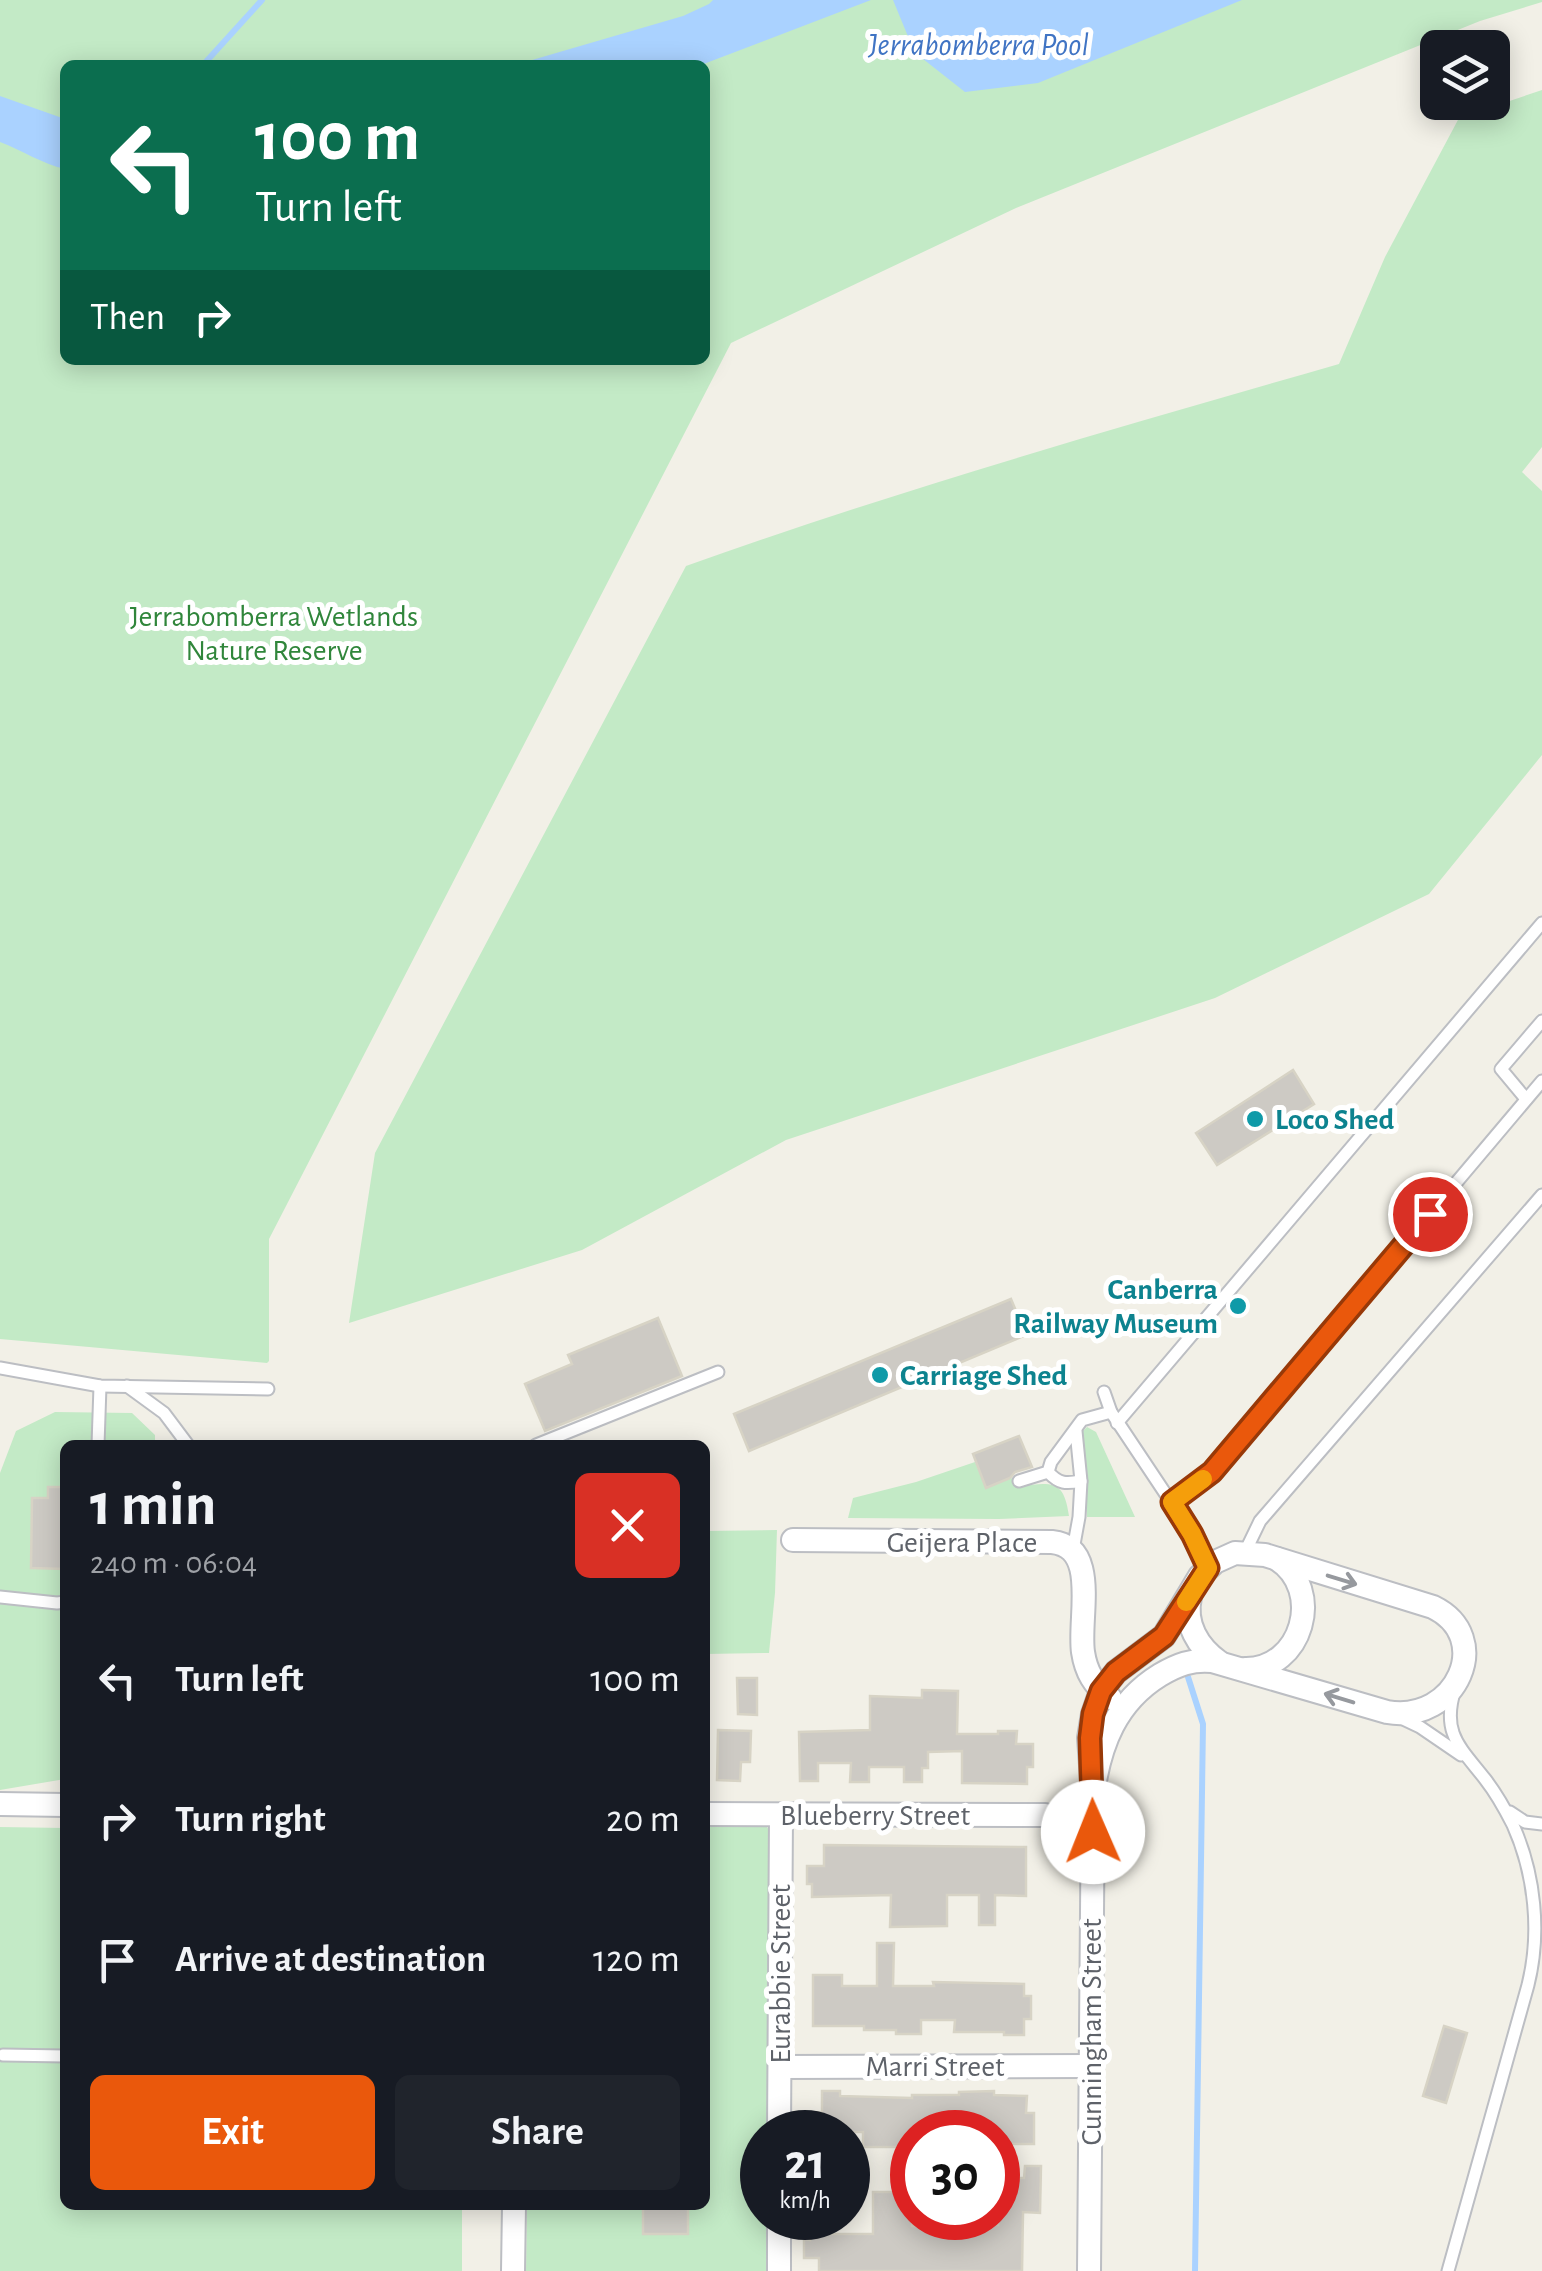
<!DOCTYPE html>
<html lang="en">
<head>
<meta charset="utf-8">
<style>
	:root { --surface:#171b24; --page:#20242c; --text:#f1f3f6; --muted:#9ea1a6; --accent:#ea580c }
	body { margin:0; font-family:"Alegreya Sans",sans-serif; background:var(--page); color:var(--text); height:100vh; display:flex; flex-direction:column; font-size:38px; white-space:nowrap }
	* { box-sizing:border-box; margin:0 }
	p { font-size:32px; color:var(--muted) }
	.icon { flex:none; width:55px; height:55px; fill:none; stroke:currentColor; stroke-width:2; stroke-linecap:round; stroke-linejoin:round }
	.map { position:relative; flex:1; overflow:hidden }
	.sheet { position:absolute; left:60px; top:1440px; width:650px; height:770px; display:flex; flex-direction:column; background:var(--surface); border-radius:15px; box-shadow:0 5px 25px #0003 }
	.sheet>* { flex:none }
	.top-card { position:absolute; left:60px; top:60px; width:650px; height:305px; border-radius:15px; box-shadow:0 5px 25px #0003; background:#0b6e4f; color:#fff; overflow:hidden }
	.buttons { position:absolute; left:1420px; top:30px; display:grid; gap:20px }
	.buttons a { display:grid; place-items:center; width:90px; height:90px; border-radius:15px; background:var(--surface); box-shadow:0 5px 25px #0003; font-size:50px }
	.speed { position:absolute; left:740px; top:2110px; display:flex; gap:20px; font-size:50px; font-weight:700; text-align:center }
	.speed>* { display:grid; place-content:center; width:130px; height:130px; border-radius:50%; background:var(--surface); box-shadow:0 5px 25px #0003; line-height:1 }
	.speed small { font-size:25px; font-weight:400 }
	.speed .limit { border:15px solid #d22; background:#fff; color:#111 }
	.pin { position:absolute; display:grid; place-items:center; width:85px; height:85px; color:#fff; margin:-42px; border:5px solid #fff; border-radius:50%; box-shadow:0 2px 10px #0007 }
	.me { position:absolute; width:110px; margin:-55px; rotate:359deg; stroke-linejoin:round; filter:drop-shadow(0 0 8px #0008) }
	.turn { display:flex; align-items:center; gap:35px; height:210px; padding:0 30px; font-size:45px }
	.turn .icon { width:130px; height:130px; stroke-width:2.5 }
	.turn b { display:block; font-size:70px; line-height:85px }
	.then { display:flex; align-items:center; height:95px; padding:0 30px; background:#0003; gap:20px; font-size:38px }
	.round { display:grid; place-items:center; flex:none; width:105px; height:105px; border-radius:15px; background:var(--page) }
	.head { display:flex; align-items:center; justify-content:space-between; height:170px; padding:0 30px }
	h1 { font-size:60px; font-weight:700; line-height:75px }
	.button { display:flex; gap:20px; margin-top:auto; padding:20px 30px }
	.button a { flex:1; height:115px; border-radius:15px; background:var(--accent); color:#fff; font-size:40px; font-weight:700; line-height:115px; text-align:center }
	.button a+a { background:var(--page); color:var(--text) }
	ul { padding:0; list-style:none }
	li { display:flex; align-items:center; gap:30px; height:140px; padding:0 30px }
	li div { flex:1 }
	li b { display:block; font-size:38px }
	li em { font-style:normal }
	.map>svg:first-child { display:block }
	.green { fill:#c3eac6; fill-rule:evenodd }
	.water { fill:#aad2ff }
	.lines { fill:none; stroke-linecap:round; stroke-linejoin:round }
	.stream { stroke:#aad2ff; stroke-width:6 }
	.building { fill:#cdcac4; stroke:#d7d3c5; stroke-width:2.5 }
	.lane-casing { stroke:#bcbec3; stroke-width:15 }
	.street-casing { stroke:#bcbec3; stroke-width:26 }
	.lane { stroke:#fff; stroke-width:11 }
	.street { stroke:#fff; stroke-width:22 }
	.oneway { stroke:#96999e }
	.route-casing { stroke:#983908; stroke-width:25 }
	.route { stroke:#ea580c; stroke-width:18 }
	.slow { stroke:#f59e0b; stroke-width:18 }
	.culture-dot { fill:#0f9aa8; stroke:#fff; stroke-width:4 }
	.labels { text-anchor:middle; stroke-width:10; stroke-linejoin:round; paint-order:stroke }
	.park-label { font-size:30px; fill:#30863b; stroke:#fff }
	.culture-label { font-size:30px; font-weight:bold; fill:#0d838f; stroke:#fff; text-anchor:start }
	.street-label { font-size:30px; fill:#5e6269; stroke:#fff }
	.water-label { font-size:32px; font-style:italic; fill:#4074c4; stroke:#fff }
</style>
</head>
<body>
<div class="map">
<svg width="1542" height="2271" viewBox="0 0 1542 2271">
	<rect width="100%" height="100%" fill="#f2f0e7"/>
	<g class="green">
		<path d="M0,0h1542v2l-62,19 -464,187 -285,135 -462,896v122l-2,2 -267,-24zM65,65h640v295h-640z"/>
		<path d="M1542,90v357l-20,25 20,19v264l-113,139 -214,104 -429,142 -204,110 -233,73 26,-170 311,-587c215,-77 434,-139 653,-202l46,-107 74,-139z"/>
		<polygon points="55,1412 132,1413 155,1435 155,1445 65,1445 65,1779 0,1790 0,1473 16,1431"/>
		<polygon points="1087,1427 1096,1432 1135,1517 1087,1517 1086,1461 1081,1433"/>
		<path d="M975,1462l11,26 31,-12 3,10c33,-4 44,-6 49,30l-70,3 -151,-1 5,-20 63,-16z"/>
		<polygon points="777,1530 775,1593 769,1653 705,1654 705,1531"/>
		<polygon points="705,1824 759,1825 766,1826 771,1832 770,2132 762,2132 762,2218 769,2218 769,2271 526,2271 527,2205 705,2205"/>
		<polygon points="0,1827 65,1828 65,2205 462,2205 462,2271 0,2271"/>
	</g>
	<g class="water">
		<polygon points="713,0 871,0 701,65 515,65 683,16 709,4"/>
		<polygon points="893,0 1242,0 1038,83 965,92 918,55 907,34"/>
		<path d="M0,96l65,23v50c-23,-5 -43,-19 -65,-27z"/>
	</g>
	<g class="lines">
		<g class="stream">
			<polyline points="203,65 262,0"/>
			<polyline points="1188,1677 1203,1724 1195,2271"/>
		</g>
	</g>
	<g class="building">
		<polygon points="1293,1070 1314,1104 1217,1165 1196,1133"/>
		<polygon points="1011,1299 1026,1335 749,1451 734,1414"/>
		<polygon points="658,1318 682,1376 545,1431 525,1384 572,1364 568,1355"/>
		<polygon points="1019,1436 1032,1467 1015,1472 1010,1478 986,1488 973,1454"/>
		<polygon points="48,1487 65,1487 65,1569 31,1568 32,1498 48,1498"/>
		<polygon points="737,1678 757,1678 757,1715 738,1714"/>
		<polygon points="922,1690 958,1691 957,1734 998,1734 998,1731 1017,1731 1016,1744 1033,1744 1033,1767 1027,1767 1027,1784 962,1783 962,1751 928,1752 928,1768 922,1768 922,1782 904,1782 904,1767 869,1767 869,1782 850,1782 851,1763 818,1763 818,1781 800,1781 799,1732 870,1730 870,1696 922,1698"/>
		<polygon points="718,1730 751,1731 750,1762 741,1762 740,1781 717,1780"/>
		<polygon points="824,1845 1026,1847 1026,1896 995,1895 995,1925 979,1925 979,1895 947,1895 947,1926 890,1927 891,1895 812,1897 812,1884 807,1884 807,1866 824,1866"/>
		<polygon points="877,1943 894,1943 893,1986 934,1986 933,1982 1024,1984 1024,1996 1031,1996 1031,2019 1024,2019 1024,2035 1004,2035 1004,2032 954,2032 955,2020 921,2020 921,2034 896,2034 896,2030 864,2030 864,2026 813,2026 813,1975 842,1975 842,1986 877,1986"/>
		<polygon points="1444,2026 1467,2033 1446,2103 1423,2096"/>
		<polygon points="822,2091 840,2091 840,2096 912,2098 912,2095 959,2095 959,2092 994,2091 994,2095 1027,2096 1026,2113 1034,2113 1034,2144 998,2144 998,2132 912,2132 912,2143 905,2143 906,2147 863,2147 863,2132 805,2132 805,2113 822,2112"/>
		<polygon points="1025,2166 1041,2166 1040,2213 1023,2212 1022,2271 819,2271 819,2258 804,2258 804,2239 810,2240 810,2227 828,2227 828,2234 873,2234 873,2192 909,2192 909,2197 912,2197 912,2226 983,2228 983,2225 998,2225 998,2178 1024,2178"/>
		<rect x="643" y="2205" width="45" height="29"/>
	</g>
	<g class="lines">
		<g class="lane-casing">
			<g id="lane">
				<polyline points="1526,1099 1501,1069 1542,1021"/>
				<polyline points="0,1368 100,1386 268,1389"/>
				<polyline points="127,1386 164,1413 188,1445"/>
				<polyline points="1104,1392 1111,1412"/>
				<polyline points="1117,1423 1542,923"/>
				<polyline points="98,1445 100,1386"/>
				<polyline points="536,1445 718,1372"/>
				<path d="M1048,1472c11,12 18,12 33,9l-5,-50"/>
				<polyline points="1019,1481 1048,1472 1051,1462 1082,1420 1111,1412 1171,1502 1212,1472 1542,1081"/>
				<polyline points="1171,1502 1192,1534 1208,1568"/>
				<polyline points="1073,1550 1079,1517 1081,1481"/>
				<polyline points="1245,1552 1260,1521 1542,1195"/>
				<polyline points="0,1597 57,1603 65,1602"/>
				<polyline points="1401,1718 1420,1727 1461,1755"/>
				<polyline points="1510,1812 1525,1822 1542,1824"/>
				<polyline points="3,2055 65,2056"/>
				<path d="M1448,2271l80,-286c13,-52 7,-111 -15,-160 -8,-16 -17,-32 -28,-46 -25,-32 -44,-46 -30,-90"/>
			</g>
		</g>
		<g class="street-casing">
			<g id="street">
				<path d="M793,1540l259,2c48,5 26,76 31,110 3,20 11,33 27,46"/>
				<path d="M1190,1597c-6,27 8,50 29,65"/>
				<path d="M1245,1669c57,1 80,-79 32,-110"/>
				<polyline points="0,1804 65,1805"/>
				<polyline points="705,1814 1045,1815"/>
				<polyline points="780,2067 1091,2066"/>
				<polyline points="779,2132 781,1815"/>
				<polyline points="513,2271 514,2205"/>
				<polyline points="779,2271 779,2218"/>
				<path d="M1089,2271l4,-478 -4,-55 4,-24 8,-23 15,-19 48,-36 36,-60 15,-14 20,-9 30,2 168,52c62,30 24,117 -46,105l-175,-51c-20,-2 -35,4 -52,14 -44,27 -60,69 -67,118"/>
			</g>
		</g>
		<use href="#lane" class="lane"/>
		<use href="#street" class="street"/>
	</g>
	<defs><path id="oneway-shaft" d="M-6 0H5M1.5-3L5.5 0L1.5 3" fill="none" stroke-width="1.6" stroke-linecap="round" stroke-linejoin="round" transform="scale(2.5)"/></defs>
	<g class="oneway">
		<use href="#oneway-shaft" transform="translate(1342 1580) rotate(17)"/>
		<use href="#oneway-shaft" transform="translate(1339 1698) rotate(-163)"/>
	</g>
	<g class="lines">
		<g class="route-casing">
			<polyline id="route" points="1093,1832 1090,1738 1093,1714 1101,1691 1116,1672 1164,1636 1208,1568 1192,1534 1172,1502 1212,1472 1430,1214"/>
		</g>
		<use href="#route" class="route"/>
		<polyline class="slow" points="1186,1602 1208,1568 1192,1534 1172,1502 1203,1479"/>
	</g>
	<g class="culture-dot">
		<circle cx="1255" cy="1119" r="10"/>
		<circle cx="1238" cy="1306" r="10"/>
		<circle cx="880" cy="1375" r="10"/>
	</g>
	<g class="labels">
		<g class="park-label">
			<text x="274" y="626">Jerrabomberra Wetlands<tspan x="274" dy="34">Nature Reserve</tspan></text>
		</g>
		<g class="culture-label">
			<text x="1275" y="1129">Loco Shed</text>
			<text x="1218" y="1299" text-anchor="end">Canberra<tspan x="1218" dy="34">Railway Museum</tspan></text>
			<text x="900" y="1385">Carriage Shed</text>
		</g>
		<g class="street-label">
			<text x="962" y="1552">Geijera Place</text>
			<text x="875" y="1825">Blueberry Street</text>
			<text transform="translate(780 1974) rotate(-90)" y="10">Eurabbie Street</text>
			<text transform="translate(1091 2032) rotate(-90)" y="10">Cunningham Street</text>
			<text x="935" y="2076">Marri Street</text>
		</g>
		<g class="water-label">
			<text x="979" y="55">Jerrabomberra Pool</text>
		</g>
	</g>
</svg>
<div class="buttons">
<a><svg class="icon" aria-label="layers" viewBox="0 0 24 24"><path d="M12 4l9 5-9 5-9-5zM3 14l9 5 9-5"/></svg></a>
</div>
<div class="speed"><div>21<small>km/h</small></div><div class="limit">30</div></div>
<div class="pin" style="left:1430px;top:1214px;background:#d93025"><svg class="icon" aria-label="arrive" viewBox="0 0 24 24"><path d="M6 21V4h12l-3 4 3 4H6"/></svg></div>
<svg class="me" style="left:1093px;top:1832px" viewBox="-20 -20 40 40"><circle r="19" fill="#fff"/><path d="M0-13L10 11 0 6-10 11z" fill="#ea580c"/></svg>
<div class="top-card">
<div class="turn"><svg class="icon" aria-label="left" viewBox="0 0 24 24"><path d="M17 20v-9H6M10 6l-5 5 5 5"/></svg><div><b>100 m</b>Turn left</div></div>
<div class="then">Then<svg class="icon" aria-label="right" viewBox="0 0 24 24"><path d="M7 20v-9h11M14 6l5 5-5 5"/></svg></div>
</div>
<section class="sheet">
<div class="head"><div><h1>1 min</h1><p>240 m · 06:04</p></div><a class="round" style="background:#d93025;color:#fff"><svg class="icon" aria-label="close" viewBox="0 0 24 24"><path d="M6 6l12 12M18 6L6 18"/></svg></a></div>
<ul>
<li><svg class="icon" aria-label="left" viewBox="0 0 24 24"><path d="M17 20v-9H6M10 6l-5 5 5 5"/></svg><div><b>Turn left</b></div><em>100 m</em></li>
<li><svg class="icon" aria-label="right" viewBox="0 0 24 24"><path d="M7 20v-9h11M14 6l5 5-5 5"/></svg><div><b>Turn right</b></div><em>20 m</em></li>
<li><svg class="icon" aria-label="arrive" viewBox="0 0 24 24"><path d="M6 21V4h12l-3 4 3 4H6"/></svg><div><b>Arrive at destination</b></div><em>120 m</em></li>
</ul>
<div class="button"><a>Exit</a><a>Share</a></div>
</section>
</div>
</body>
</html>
